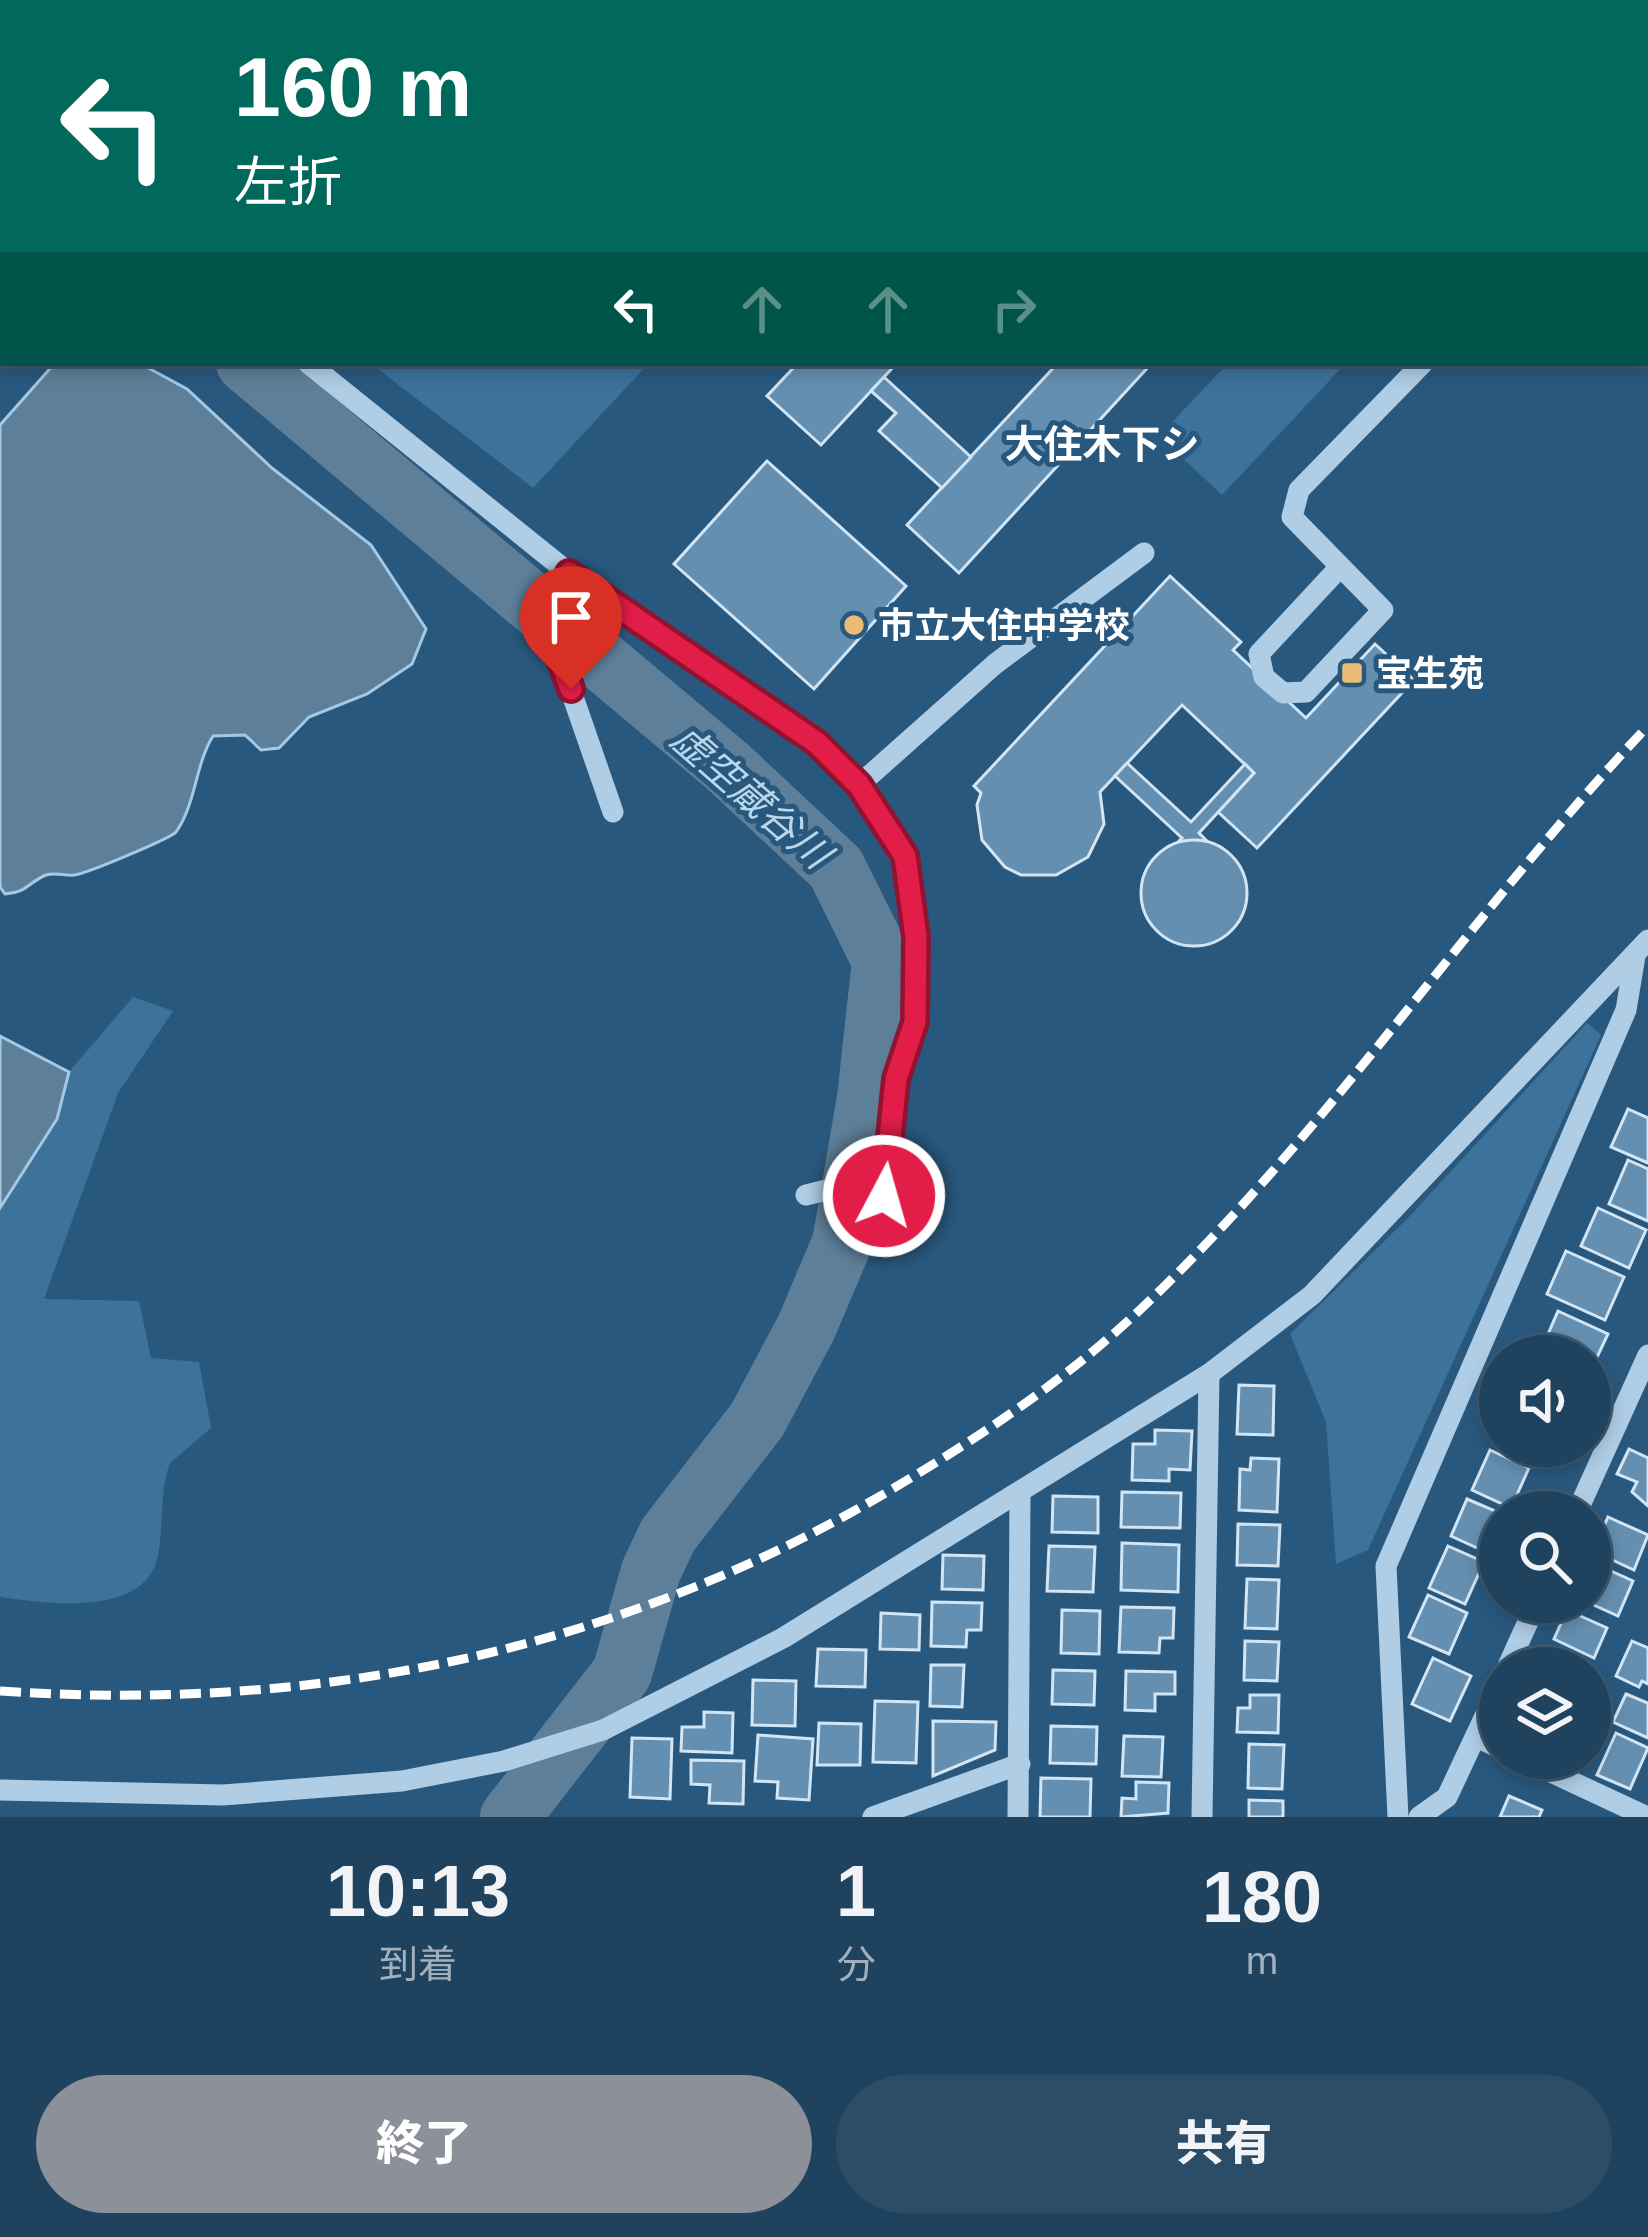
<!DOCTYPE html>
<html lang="ja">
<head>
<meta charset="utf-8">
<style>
	:root { --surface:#1f425e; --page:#2c4d67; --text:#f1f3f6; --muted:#a1b0bc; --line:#3c5b73; --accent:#8c9099 }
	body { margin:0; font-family:Helvetica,"Noto Sans JP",sans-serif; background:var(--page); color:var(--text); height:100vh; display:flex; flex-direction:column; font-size:45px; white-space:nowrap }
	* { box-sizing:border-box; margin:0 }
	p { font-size:39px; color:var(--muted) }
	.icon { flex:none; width:66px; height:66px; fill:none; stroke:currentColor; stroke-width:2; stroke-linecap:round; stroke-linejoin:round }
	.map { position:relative; height:1817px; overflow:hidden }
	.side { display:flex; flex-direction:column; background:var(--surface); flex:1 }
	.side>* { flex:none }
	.guide { position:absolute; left:0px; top:0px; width:1650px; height:366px; box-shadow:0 6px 18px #0003,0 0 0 3px var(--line); background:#00695c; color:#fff; overflow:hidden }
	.buttons { position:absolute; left:1479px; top:1335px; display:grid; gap:24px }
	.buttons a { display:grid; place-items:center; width:132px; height:132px; border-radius:50%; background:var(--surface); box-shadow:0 6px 18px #0003,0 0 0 3px var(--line); font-size:60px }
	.pin { position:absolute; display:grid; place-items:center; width:102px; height:102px; color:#fff; margin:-123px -51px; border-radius:50% 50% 50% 0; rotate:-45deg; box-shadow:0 0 12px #0007 }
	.pin .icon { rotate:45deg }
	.me { position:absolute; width:132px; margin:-66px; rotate:6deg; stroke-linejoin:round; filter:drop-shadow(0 0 9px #0008) }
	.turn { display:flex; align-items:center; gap:42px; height:252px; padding:0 36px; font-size:54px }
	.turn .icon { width:156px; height:156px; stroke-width:2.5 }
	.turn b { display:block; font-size:84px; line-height:102px }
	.lanes { display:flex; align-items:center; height:114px; padding:0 36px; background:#0003; justify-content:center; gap:60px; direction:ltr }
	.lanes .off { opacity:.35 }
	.eta { display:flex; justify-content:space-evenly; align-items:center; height:204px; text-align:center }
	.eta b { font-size:72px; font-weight:800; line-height:84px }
	.button { display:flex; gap:24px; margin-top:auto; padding:24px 36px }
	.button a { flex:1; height:138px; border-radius:72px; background:var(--accent); color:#fff; font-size:48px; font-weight:800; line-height:138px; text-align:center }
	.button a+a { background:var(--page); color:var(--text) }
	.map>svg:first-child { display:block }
	.green { fill:#3d729b }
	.water { fill:#5e7f99; stroke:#a4c9e5; stroke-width:3 }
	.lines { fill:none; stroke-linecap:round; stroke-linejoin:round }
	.river { stroke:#5e7f99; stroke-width:60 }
	.building { fill:#658fb0; stroke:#d2e5f4; stroke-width:3 }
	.minor { stroke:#afcde5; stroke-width:21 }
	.rail { stroke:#fff; stroke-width:9; stroke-dasharray:21 9; stroke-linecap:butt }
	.route-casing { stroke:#92132f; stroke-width:30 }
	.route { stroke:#e11d48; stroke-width:21 }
	.poi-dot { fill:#ecbc76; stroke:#29587e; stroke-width:4.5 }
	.labels { text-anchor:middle; stroke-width:10; stroke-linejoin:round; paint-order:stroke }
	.poi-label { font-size:36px; font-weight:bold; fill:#fff; stroke:#29587e; text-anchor:start }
	.neighbourhood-label { font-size:39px; font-weight:bold; fill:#fff; stroke:#29587e }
	.water-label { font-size:39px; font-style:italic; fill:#bad7ec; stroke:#29587e }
</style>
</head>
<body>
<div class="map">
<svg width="1648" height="1817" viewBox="0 0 1648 1817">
	<rect width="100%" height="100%" fill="#29587e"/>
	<g class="green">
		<polygon points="370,363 649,363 533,488"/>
		<polygon points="1228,363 1346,363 1222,495 1159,436"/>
		<path d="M133,997l40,14 -55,82 -74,206 95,2 12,57 48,4 12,66 -41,35c-11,29 -6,62 -12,93 -13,63 -114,47 -158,41v-389l57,-89 12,-47z"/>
		<polygon points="1587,1023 1601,1035 1368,1550 1336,1564 1326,1422 1290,1334 1408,1218"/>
	</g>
	<g class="water">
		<path d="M55,363h84l48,26 85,79 99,77 55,84 -14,35 -45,30 -58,23 -30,31 -18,2 -16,-15 -32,1c-18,29 -17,68 -37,96 -5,6 -90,42 -102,43 -8,1 -20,-3 -28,0 -17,7 -20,18 -41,19l-5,-7v-462z"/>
		<polygon points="0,1036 69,1072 57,1119 0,1208"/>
	</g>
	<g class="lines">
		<g class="river">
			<polyline points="0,151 3,154"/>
			<polyline points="246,363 728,767 836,868 882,961 867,1098 842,1243 806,1328 757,1420 668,1535 651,1571 622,1673 510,1817"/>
		</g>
	</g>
	<g class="building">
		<polygon points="798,363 897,363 821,445 767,396"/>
		<polygon points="1058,363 1152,363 959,573 907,525"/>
		<polygon points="884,377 971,457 942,488 879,431 896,413 871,391"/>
		<polygon points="767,461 906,586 814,689 674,564"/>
		<polygon points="1170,576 1241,642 1233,650 1306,718 1375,644 1414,680 1257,848 1218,812 1254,773 1182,705 1100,792 1104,824 1088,857 1056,875 1021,875 1005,867 982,840 977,805 981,793 974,786"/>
		<polygon points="1127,763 1191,822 1245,764 1254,773 1199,833 1207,841 1178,842 1182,838 1115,776"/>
		<circle cx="1194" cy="893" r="53"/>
		<polygon points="1628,1109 1648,1118 1648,1163 1611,1147"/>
		<polygon points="1628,1160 1648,1169 1648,1221 1609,1204"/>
		<polygon points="1598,1208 1646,1230 1629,1268 1581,1246"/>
		<polygon points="1566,1251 1624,1277 1605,1320 1547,1294"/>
		<polygon points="1558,1311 1608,1334 1591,1370 1590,1356 1561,1356 1542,1348"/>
		<polygon points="1239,1385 1274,1386 1273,1435 1237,1434"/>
		<polygon points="1155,1430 1192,1431 1190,1470 1169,1469 1169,1481 1132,1480 1133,1444 1155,1444"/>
		<polygon points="1629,1449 1648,1458 1648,1506 1632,1492 1637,1482 1617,1474"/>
		<polygon points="1490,1450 1529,1468 1511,1508 1472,1490"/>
		<polygon points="1251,1458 1279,1459 1277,1512 1239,1510 1240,1469 1250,1470"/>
		<polygon points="1122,1492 1181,1493 1180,1528 1121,1527"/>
		<polygon points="1053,1496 1098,1497 1098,1533 1052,1532"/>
		<polygon points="1467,1499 1500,1513 1488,1553 1451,1536"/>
		<polygon points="1608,1517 1648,1535 1634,1570 1593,1551"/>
		<polygon points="1238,1524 1280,1525 1278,1566 1237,1565"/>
		<polygon points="1122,1543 1179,1545 1178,1592 1121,1590"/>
		<polygon points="1049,1546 1095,1547 1093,1592 1047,1591"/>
		<polygon points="1448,1546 1484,1562 1465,1604 1429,1588"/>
		<polygon points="943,1555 984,1556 983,1590 942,1589"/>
		<polygon points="1598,1565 1633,1581 1618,1616 1587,1602"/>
		<polygon points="1247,1579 1279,1580 1277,1629 1245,1628"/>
		<polygon points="1428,1595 1467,1613 1449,1654 1409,1637"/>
		<polygon points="932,1602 982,1603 981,1630 967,1630 966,1647 931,1646"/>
		<polygon points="1121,1607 1174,1608 1173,1638 1160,1638 1159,1653 1119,1652"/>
		<polygon points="1062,1610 1100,1611 1099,1654 1061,1653"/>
		<polygon points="1567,1610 1607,1628 1594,1658 1554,1639"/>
		<polygon points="881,1613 920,1615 919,1650 880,1649"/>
		<polygon points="1245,1641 1279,1642 1277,1681 1244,1680"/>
		<polygon points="1632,1641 1648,1648 1648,1684 1642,1681 1639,1687 1616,1676"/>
		<polygon points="818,1649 866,1650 865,1687 816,1686"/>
		<polygon points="1551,1651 1588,1667 1588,1668 1544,1668"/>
		<polygon points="1433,1658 1471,1676 1450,1721 1412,1704"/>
		<polygon points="931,1665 964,1665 962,1707 930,1706"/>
		<polygon points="1053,1670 1095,1671 1094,1705 1052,1704"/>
		<polygon points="1126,1671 1175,1672 1175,1694 1155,1694 1155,1711 1125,1710"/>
		<polygon points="753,1680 796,1681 795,1726 752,1725"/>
		<polygon points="1626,1694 1648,1703 1648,1738 1613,1722"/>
		<polygon points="1250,1695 1279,1695 1278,1733 1237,1732 1238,1708 1250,1708"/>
		<polygon points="875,1701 918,1702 916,1763 873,1762"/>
		<polygon points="704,1712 733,1713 732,1753 681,1751 682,1727 704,1727"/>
		<polygon points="933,1721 996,1722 995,1750 933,1776"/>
		<polygon points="819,1723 861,1724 860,1765 817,1765"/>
		<polygon points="1051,1726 1097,1727 1096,1764 1050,1763"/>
		<polygon points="1616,1733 1648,1748 1630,1789 1597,1775"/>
		<polygon points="758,1735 813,1739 809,1800 777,1798 778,1782 755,1781"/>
		<polygon points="1124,1736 1163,1737 1161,1777 1122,1776"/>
		<polygon points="632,1738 672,1739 670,1799 630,1797"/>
		<polygon points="1249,1744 1284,1745 1282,1789 1248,1788"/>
		<polygon points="691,1760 744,1761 743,1804 709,1803 710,1785 691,1784"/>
		<polygon points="1041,1778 1091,1779 1090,1817 1040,1817"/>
		<polygon points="1136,1782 1169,1783 1168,1813 1121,1817 1122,1798 1136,1799"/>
		<polygon points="1509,1796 1542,1810 1539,1817 1500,1817"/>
		<polygon points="1249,1800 1283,1801 1283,1817 1249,1817"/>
	</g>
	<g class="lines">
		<g class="minor">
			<polyline points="1187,0 1196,3"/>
			<polyline points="1475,0 1476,3"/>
			<polyline points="442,3 447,0"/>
			<polyline points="0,116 3,119"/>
			<polyline points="1647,312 1648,313"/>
			<polyline points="308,363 569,573 817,743 859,785 995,664 1144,553"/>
			<polyline points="1339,568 1259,654 1264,677 1283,693 1306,692 1383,610 1292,517 1299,490 1423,363"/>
			<polyline points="569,573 556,648 613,812"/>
			<polyline points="806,1195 843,1186 884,1195 896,1079 915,1022 916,937 906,856 859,785"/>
			<polyline points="1577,1512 1648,1355"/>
			<polyline points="1507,1668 1537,1602"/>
			<polyline points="1476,1737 1500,1748"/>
			<polyline points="1521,1758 1647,1817"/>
			<polyline points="0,1790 223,1795 402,1781 504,1761 603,1730 783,1638 1209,1374 1312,1295 1648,940"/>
			<polyline points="873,1817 1020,1764"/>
			<polyline points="1018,1817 1020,1493"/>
			<polyline points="1202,1817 1209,1374"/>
			<polyline points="1398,1817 1386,1566 1626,1010 1635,956"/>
			<polyline points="1419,1817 1447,1797 1500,1684"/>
		</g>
		<path class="rail" d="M0,1691c325,22 630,-42 909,-212 83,-50 165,-106 235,-173 186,-177 328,-394 504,-580"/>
	</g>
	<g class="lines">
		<g class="route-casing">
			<polyline id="route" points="571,689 556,648 569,573 817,743 859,785 905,856 916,937 915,1022 896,1079 884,1196"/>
		</g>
		<use href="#route" class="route"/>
	</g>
	<g class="poi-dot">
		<circle cx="854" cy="625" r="12"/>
		<rect x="1340" y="661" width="24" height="24" rx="6"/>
	</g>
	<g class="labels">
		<g class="poi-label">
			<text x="878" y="638">市立大住中学校</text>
			<text x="1376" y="686">宝生苑</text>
		</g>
		<g class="neighbourhood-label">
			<text x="1102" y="458">大住木下シ</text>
		</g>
		<g class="water-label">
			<text transform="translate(751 796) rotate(41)" y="14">虚空蔵谷川</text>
		</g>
	</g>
</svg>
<div class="buttons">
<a><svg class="icon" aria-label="sound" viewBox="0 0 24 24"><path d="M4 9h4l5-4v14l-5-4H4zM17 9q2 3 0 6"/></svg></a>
<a><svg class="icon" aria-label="search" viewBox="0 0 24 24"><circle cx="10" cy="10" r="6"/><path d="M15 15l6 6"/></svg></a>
<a><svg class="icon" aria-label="layers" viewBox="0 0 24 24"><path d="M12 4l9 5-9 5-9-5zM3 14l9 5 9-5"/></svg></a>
</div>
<div class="pin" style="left:571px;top:689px;background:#d93025"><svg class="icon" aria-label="arrive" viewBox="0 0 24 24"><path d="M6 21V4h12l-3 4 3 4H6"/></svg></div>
<svg class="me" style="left:884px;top:1196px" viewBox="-20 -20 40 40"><circle r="17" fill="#e11d48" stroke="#fff" stroke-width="3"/><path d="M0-11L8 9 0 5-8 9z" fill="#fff"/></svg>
<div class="guide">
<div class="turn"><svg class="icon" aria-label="left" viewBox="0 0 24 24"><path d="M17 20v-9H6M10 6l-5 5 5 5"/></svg><div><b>160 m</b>左折</div></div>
<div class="lanes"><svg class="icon" aria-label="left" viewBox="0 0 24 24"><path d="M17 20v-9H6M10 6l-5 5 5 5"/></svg><svg class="icon off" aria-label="ahead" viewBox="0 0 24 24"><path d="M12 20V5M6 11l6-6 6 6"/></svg><svg class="icon off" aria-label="ahead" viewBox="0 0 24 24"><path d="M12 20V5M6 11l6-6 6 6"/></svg><svg class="icon off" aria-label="right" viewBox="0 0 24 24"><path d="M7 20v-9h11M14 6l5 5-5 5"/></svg></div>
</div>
</div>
<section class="side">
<div class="eta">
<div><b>10:13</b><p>到着</p></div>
<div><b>1</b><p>分</p></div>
<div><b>180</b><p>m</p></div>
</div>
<div class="button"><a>終了</a><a>共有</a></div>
</section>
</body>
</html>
